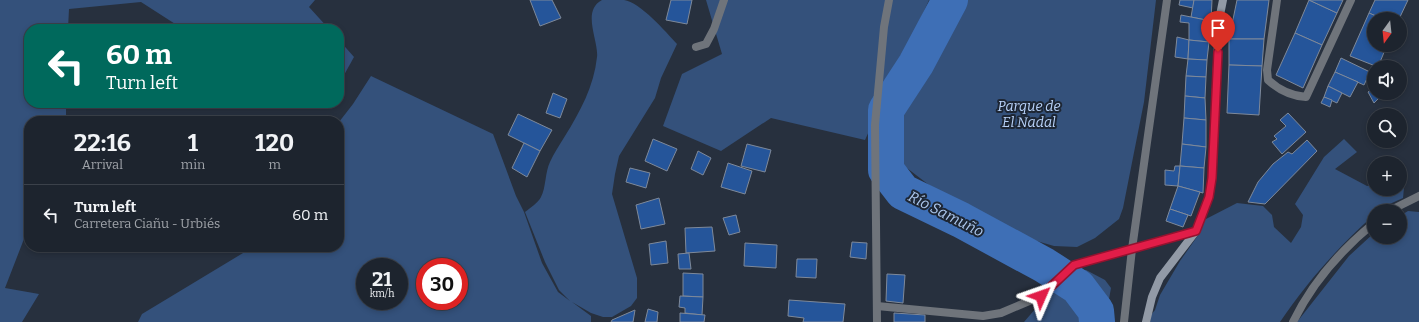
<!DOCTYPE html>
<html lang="en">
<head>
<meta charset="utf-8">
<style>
	:root { --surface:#1d242e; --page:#2a303a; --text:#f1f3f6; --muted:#a0a4aa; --line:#3b414a }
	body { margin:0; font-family:Bitter,serif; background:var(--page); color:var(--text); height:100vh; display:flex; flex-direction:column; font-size:15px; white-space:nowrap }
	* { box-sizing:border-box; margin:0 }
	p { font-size:13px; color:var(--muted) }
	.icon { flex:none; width:22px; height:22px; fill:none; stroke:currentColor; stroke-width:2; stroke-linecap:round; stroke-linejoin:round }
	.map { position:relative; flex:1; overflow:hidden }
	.panel { position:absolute; left:24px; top:116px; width:320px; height:136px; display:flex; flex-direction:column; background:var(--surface); border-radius:16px; box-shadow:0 2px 6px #0003,0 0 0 1px var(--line) }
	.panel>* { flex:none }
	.top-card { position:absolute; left:24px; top:24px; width:320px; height:84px; border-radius:16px; box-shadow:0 2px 6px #0003,0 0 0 1px var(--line); background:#00695c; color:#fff; overflow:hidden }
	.needle { width:26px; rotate:195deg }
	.controls { position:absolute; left:1367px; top:12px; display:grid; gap:8px }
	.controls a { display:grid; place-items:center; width:40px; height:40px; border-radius:50%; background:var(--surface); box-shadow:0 2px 6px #0003,0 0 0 1px var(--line); font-size:20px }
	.speed { position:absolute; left:356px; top:258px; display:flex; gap:8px; font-size:20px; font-weight:700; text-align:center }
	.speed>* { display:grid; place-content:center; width:52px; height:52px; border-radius:50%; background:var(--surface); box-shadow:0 2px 6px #0003,0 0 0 1px var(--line); line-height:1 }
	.speed small { font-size:10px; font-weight:400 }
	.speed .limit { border:6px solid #d22; background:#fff; color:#111 }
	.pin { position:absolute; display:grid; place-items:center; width:34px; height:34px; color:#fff; margin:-41px -17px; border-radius:50% 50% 50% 0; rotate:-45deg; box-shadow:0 0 4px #0007 }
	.pin .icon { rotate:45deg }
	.me { position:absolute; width:44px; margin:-22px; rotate:47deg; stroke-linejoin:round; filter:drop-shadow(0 0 3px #0008) }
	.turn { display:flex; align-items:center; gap:14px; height:84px; padding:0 16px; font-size:18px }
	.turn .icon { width:52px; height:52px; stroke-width:2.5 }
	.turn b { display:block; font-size:28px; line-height:34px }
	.eta { display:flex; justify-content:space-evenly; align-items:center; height:68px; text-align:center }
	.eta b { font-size:24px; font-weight:700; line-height:28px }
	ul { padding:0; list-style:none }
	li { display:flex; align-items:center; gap:12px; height:60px; padding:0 16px; border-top:1px solid var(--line) }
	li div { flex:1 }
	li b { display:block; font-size:15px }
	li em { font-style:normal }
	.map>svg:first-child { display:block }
	.green { fill:#34517b; fill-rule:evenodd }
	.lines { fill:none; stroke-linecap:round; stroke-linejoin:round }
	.river { stroke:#3e6fb6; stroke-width:36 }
	.building { fill:#25559a; stroke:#7e899a }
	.lane { stroke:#6f747b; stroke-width:8 }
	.street { stroke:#6f747b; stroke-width:8 }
	.secondary { stroke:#929aa6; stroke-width:8 }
	.route-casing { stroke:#92132f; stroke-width:10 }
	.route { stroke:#e11d48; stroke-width:7 }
	.labels { text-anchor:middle; stroke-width:4; stroke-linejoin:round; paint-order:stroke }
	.park-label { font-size:14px; font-style:italic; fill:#b8d2f9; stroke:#1d2634 }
	.water-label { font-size:15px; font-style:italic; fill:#acc7ed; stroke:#1d2634 }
</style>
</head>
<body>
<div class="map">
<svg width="1419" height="322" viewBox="0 0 1419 322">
	<rect width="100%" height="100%" fill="#27303e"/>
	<g class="green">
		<polygon points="0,0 315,0 309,7 329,29 183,29 141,2 69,9 68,29 29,29 29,103 66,103 66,121 29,121 29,226 5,288 39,294 22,322 0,322"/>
		<path d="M602,0c7,0 15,0 22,0 16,2 42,32 53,44l-16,34 -6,20 -36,58 -4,18 -3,20 25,84v20l-6,8 -19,11h-9l-12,-4 -19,-11 19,14v6h-453l4,-8 111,-67h86v-125l14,-18 18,-28 122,58 23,62 8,16 18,51 16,29 12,9 -11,-11 -14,-28 -20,-50c5,-4 13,-9 16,-15 5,-9 4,-25 9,-35 4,-9 10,-18 15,-26 15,-24 29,-50 32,-79 2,-16 -16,-46 5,-57zM365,267h34v34h-34zM425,267h34v34h-34z"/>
		<polygon points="706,0 929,0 865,140 771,118 721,151 663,126 682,74 722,54"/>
		<polygon points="965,0 1156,0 1144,102 1123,208 1119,219 1095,238 1077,247 1054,246 1026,238 991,223 929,185 903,165 896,152 898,117 922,75 951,29"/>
		<polygon points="339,40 354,57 339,84"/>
		<path d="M1344,139l13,13 -22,17 32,17 7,-1v4h26v-13l5,2 -2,20 -20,9 -4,4h-5v4c-37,33 -66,66 -94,107h-130l1,-7 4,-5 5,-15 20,-34 19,-27 5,-14 33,-17 26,3 9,9 2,12 17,16 10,-16 2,-12 -8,-11 29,-47z"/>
		<polygon points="1408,211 1419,212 1419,322 1297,322 1349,256 1374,233 1374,237 1400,237 1400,216"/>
		<polygon points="1086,270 1105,280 1111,288 1109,299 1102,315 1088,320 1088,322 1024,322 1036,308 1056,288 1077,271"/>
	</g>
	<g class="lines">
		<polyline class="river" points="950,0 916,64 886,110 886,170 903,192 961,220 1044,265 1078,287 1096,311 1097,322"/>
	</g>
	<g class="building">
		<polygon points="530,0 552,0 561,18 540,26"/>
		<polygon points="671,0 692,0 687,24 666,20"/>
		<polygon points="1180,0 1194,0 1193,8 1179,5"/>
		<polygon points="1194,0 1212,0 1211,21 1191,17"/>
		<polygon points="1237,0 1269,0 1264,39 1229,39"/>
		<polygon points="1309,0 1337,13 1322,45 1295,33"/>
		<polygon points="1309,0 1343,0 1337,13"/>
		<polygon points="1375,0 1408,0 1399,19 1383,19 1369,13"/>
		<polygon points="1369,13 1383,19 1374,19 1374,45 1387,45 1378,67 1350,56"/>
		<polygon points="1181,15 1211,21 1209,42 1189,40 1189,23 1180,22"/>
		<polygon points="1295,33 1322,45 1303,88 1276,75"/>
		<polygon points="1177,37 1189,40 1188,59 1175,57"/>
		<polygon points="1229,39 1264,39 1262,66 1229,65"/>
		<polygon points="1189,40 1209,42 1207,60 1188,59"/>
		<polygon points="1341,58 1370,72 1364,85 1335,72"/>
		<polygon points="1188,59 1207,60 1206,77 1186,76"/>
		<polygon points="1229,65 1262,66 1259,115 1227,113"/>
		<polygon points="1335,72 1358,82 1350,97 1328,86"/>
		<polygon points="1186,76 1206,77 1205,98 1185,96"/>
		<polygon points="1328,86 1342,93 1337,103 1324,97"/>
		<polygon points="1374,87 1374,93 1384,93 1374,103 1368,92"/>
		<polygon points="553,93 567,99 560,118 546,113"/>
		<polygon points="1185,96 1205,98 1206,120 1184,118"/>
		<polygon points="1324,97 1332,100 1330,107 1321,103"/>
		<polygon points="1288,113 1306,132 1282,154 1272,142 1277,139 1274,136 1286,126 1280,120"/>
		<polygon points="518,114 552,130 540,151 508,135"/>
		<polygon points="1184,118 1206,120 1206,147 1182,144"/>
		<polygon points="653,139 677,149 667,171 645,161"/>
		<polygon points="1307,140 1317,151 1265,204 1248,202 1258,182 1273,164 1288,152 1292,154"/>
		<polygon points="524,143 540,151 527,177 512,168"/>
		<polygon points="747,144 771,150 765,172 741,166"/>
		<polygon points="1182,144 1206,147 1204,168 1180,166"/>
		<polygon points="698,151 711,158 703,175 691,169"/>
		<polygon points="728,163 752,171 745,194 721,187"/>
		<polygon points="1175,166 1180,166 1178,186 1165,185 1165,170 1174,171"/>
		<polygon points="1180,166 1204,168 1203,193 1178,186"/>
		<polygon points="630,168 650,173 646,188 626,182"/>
		<polygon points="1178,186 1200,192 1191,216 1170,209"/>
		<polygon points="659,198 665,224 641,229 636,205"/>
		<polygon points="1170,209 1188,215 1183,227 1166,221"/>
		<polygon points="736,215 740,232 729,235 723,218"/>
		<polygon points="712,227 715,251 686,253 685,228"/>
		<polygon points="666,241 668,263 651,265 649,244"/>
		<polygon points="852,242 867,243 866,259 850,257"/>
		<polygon points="745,243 777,245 776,268 744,266"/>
		<polygon points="689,253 691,269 679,269 678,254"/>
		<polygon points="797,259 817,259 816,278 796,277"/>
		<polygon points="683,273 703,274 703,297 683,296"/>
		<polygon points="887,274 905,275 903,303 886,301"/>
		<polygon points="680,296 703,297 702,315 685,313 685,308 679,307"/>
		<polygon points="789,300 845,304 843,322 803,322 804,318 788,316"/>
		<polygon points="648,309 658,312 657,322 645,322"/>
		<polygon points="635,310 633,322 611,322 612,320"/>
		<polygon points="680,313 705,315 704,322 680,322"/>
		<polygon points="894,313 925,315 925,322 894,322"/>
	</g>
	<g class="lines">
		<g class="lane">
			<polyline points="1389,211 1419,196"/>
			<polyline points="1124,322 1132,249 1167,0"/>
			<path d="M1293,322c19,-39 48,-72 81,-99"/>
		</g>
		<g class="street">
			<path d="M1277,0l-10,70 1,10c11,10 23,16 38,17l45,-97"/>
			<polyline points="696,47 706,44 714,29 724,0"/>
			<polyline points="877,306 983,316 1001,313 1041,296 1074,265 1196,231"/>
			<polyline points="877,322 875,125 884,27 889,0"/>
		</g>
		<polyline class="secondary" points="1146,322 1152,297 1160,278 1196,231 1209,197 1212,178 1219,20 1223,0"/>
	</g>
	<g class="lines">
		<g class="route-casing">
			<polyline id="route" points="1041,296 1074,265 1196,231 1209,197 1212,178 1218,52"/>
		</g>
		<use href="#route" class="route"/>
	</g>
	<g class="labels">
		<g class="park-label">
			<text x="1029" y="111">Parque de<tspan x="1029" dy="16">El Nadal</tspan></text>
		</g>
		<g class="water-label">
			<text transform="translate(946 214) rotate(27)" y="5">Río Samuño</text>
		</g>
	</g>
</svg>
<div class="controls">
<a><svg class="needle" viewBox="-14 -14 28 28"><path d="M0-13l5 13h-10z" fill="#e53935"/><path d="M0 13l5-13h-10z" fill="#a0a4aa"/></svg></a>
<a><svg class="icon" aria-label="sound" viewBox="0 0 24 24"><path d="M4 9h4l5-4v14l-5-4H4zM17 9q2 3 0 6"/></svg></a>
<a><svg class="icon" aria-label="search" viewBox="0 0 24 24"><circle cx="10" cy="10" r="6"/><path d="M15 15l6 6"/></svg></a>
<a>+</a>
<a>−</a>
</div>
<div class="speed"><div>21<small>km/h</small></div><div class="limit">30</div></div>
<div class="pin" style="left:1218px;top:52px;background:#d93025"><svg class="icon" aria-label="arrive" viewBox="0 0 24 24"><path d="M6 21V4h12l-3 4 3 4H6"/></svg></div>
<svg class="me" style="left:1041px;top:296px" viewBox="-20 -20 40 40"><path d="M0-17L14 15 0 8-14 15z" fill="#e11d48" stroke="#fff" stroke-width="4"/></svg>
<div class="top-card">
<div class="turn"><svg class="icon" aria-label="left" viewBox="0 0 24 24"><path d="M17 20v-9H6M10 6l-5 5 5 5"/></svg><div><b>60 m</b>Turn left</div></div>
</div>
<section class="panel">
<div class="eta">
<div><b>22:16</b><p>Arrival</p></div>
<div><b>1</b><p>min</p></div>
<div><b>120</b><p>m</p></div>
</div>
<ul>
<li><svg class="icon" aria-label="left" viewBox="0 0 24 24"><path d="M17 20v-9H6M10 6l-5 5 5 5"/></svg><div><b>Turn left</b><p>Carretera Ciañu - Urbiés</p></div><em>60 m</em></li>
</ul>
</section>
</div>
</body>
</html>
